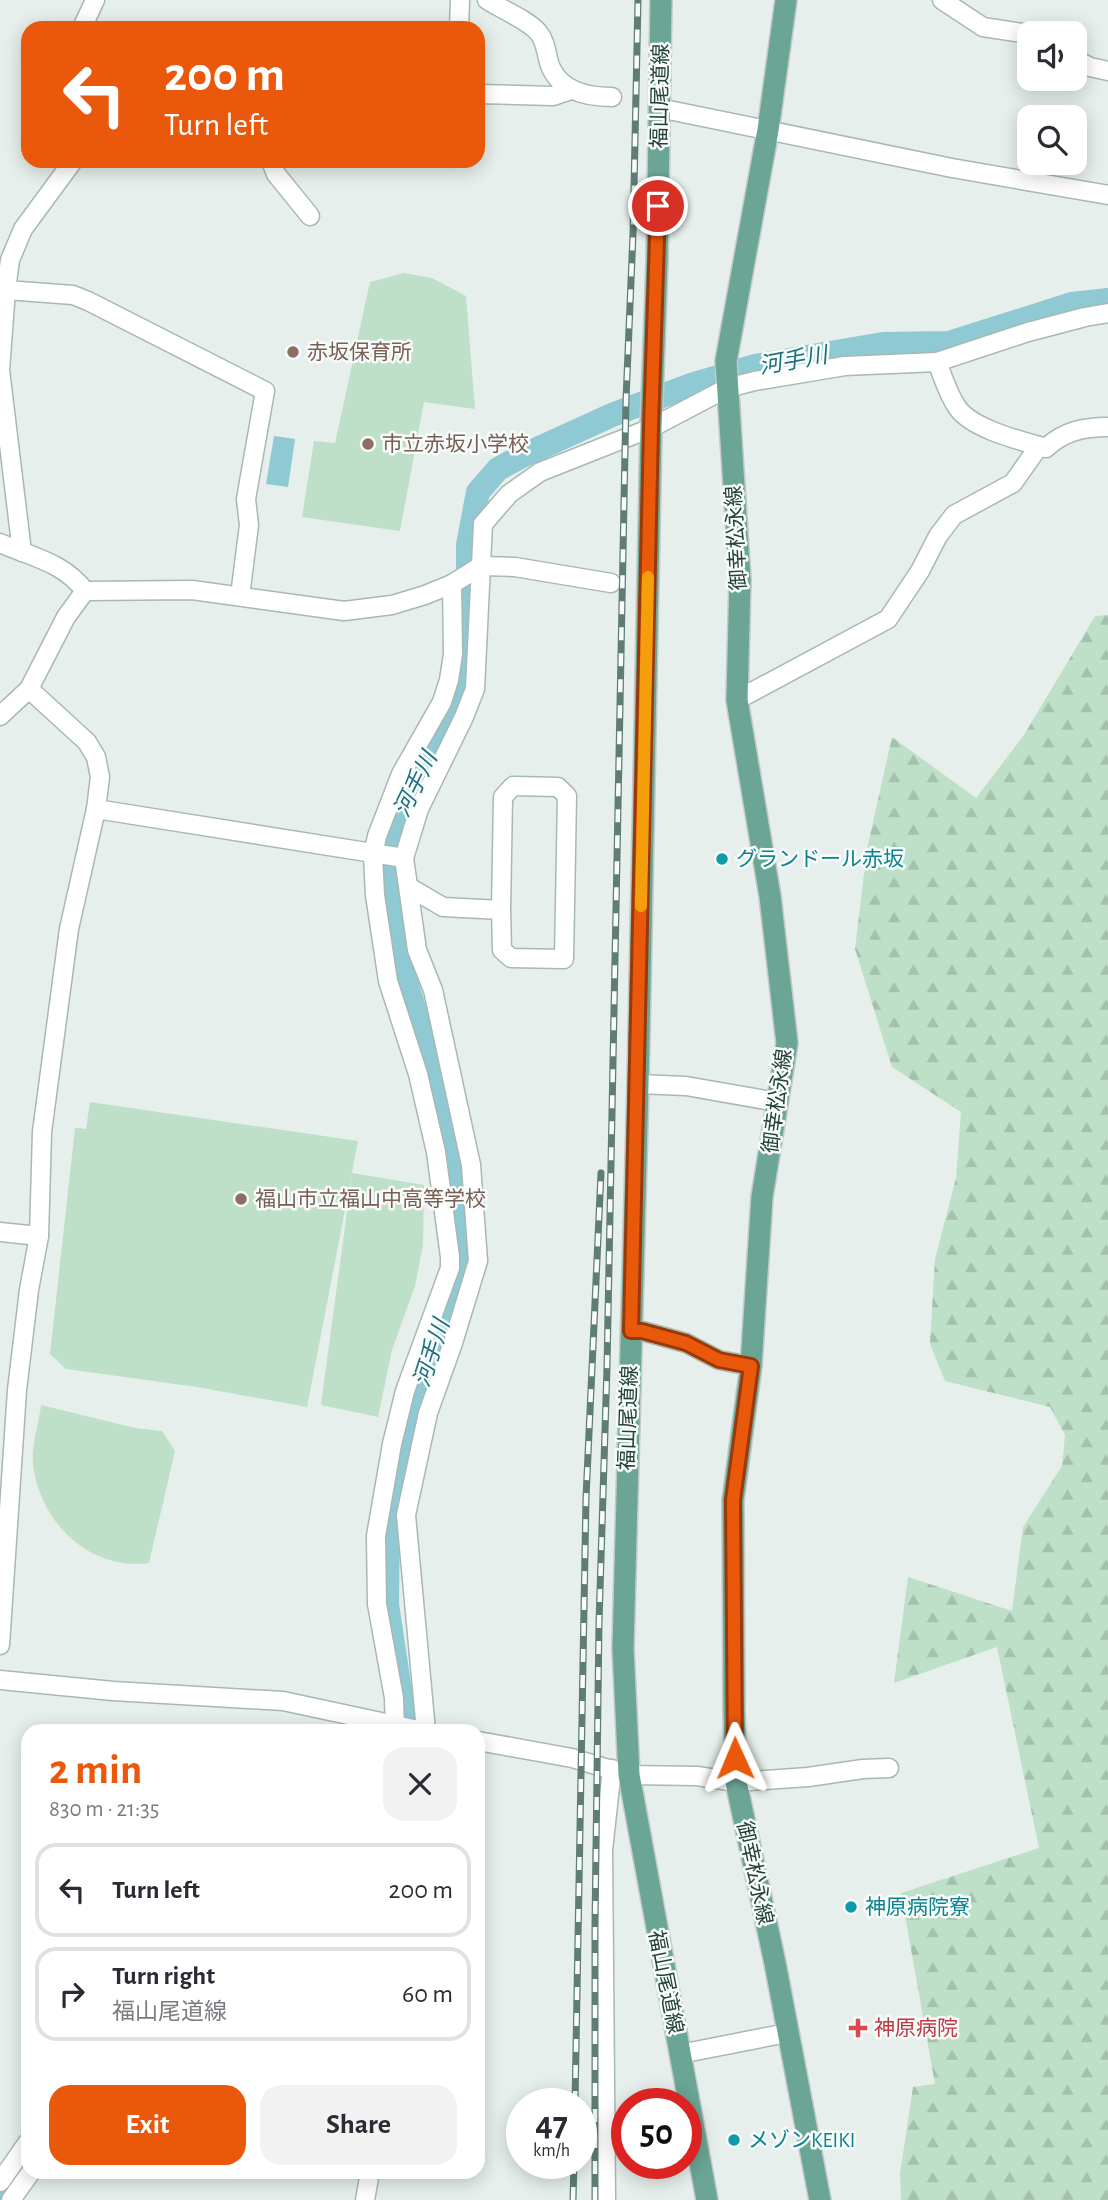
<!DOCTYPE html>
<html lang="en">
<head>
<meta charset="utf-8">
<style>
	:root { --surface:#fff; --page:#f2f2f3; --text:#2b2b33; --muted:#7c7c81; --line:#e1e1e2; --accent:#ea580c }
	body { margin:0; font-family:"Alegreya Sans","Noto Sans JP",sans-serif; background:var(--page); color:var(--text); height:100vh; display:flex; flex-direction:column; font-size:26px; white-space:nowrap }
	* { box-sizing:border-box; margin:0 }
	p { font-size:23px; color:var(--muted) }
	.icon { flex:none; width:38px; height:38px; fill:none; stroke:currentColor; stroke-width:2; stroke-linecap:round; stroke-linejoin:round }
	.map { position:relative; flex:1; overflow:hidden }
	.details { position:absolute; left:21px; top:1724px; width:464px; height:455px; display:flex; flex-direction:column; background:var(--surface); border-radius:21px; box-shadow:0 4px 18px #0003 }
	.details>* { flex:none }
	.banner { position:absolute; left:21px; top:21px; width:464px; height:147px; border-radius:21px; box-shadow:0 4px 18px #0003; background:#ea580c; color:#fff; overflow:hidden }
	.fabs { position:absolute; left:1017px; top:21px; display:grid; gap:14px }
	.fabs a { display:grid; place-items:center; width:70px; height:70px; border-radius:14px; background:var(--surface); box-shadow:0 4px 18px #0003; font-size:35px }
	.speed { position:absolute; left:506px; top:2088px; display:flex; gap:14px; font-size:35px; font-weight:700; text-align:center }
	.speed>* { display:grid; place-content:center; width:91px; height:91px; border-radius:50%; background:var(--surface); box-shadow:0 4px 18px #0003; line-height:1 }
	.speed small { font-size:18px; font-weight:400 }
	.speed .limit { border:10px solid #d22; background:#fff; color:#111 }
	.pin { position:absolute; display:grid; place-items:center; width:60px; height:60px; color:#fff; margin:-30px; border:4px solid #fff; border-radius:50%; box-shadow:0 2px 7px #0007 }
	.me { position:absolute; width:77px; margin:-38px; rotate:359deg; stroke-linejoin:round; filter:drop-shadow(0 0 5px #0008) }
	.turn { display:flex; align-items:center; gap:24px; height:147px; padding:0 28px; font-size:32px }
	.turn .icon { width:91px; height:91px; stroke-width:2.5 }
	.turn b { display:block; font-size:49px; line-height:60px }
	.round { display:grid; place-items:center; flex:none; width:74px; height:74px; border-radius:21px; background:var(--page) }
	.summary { display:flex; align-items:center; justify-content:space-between; height:119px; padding:0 28px }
	h1 { font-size:42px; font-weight:700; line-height:52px; color:var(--accent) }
	.cta { display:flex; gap:14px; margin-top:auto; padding:14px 28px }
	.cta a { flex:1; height:80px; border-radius:21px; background:var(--accent); color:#fff; font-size:28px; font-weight:700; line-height:80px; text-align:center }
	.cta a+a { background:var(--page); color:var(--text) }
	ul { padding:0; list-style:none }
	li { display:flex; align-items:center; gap:21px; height:94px; margin:0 14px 10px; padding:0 14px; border:4px solid var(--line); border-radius:21px }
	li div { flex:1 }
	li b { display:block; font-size:26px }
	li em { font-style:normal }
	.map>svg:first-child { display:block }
	.green { fill:#bfe0c8 }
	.forest { fill:url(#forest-firs) }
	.water { fill:#8ec9d4 }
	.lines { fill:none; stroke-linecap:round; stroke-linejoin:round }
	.river { stroke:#8ec9d4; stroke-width:24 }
	.minor-casing { stroke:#a8b8b2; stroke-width:21 }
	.major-casing { stroke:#c2cac8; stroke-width:24 }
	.minor { stroke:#fff; stroke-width:18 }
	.major { stroke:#6aa596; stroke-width:21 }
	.rail-casing { stroke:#5f7d75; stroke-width:7 }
	.rail { stroke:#f7fbf9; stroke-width:4.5; stroke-dasharray:13; stroke-linecap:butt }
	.route-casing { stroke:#983908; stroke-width:18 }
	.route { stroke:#ea580c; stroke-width:12 }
	.slow { stroke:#f59e0b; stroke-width:12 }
	.education-dot { fill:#8d6e63; stroke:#f7fbf9; stroke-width:2.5 }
	.culture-dot { fill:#0f9aa8; stroke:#f7fbf9; stroke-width:2.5 }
	.health-dot { fill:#e0444e; stroke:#f7fbf9; stroke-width:2.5 }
	.labels { text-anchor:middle; stroke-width:5; stroke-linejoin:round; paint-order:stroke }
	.street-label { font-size:21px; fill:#24423a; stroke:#f7fbf9 }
	.education-label { font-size:21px; fill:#785e54; stroke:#f7fbf9; text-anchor:start }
	.culture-label { font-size:21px; fill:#0d838f; stroke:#f7fbf9; text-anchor:start }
	.health-label { font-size:21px; fill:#be3a42; stroke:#f7fbf9; text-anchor:start }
	.water-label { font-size:23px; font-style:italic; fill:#1c6f80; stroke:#f7fbf9 }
</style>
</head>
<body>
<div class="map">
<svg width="1108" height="2200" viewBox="0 0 1108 2200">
	<defs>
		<pattern id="forest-firs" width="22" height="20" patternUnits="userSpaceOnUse" patternTransform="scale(1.75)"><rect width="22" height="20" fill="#bfe0c8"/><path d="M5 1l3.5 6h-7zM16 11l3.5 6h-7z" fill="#a4c1ad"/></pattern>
	</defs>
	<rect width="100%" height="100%" fill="#e6efeb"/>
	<g class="green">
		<polygon points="404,273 432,278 466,296 475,409 424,402 400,531 302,517 314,441 335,443 370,282"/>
		<polygon points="90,1102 358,1141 352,1173 424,1185 423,1245 415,1286 392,1350 378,1417 321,1405 352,1174 307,1407 197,1387 66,1369 50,1354 75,1128 86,1129"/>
		<path d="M41,1405l94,23 27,3 13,20 -26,112c-60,8 -109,-41 -116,-98 -2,-19 6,-42 8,-60z"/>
	</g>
	<polygon class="forest" points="1108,615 1108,2200 901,2200 900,2174 913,2087 935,2084 901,1893 1039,1848 997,1647 894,1683 908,1577 1012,1611 1023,1527 1062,1466 1065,1435 1050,1407 945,1381 930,1344 935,1259 956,1178 961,1112 892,1067 855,949 867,849 892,737 976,798 1024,735 1095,616"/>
	<polygon class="water" points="274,436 295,439 288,487 266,484"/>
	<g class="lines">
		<g class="river">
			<polyline points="406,1731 387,1604 388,1514 408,1425 459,1265 459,1219 437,1083 396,949 385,882 388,844 407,795 447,725 463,689 468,655 468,545 478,492 498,469 522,456 612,415 691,385 755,366 883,344 949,343 1072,304 1108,300"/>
			<polyline points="0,2196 28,2158"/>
		</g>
		<g class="minor-casing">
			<g id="minor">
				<path d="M487,0c14,9 41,20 51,32 9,10 8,25 13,36 11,24 38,29 61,29"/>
				<polyline points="942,0 983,27 1029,34"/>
				<polyline points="82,28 95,0"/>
				<polyline points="459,28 460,0"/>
				<polyline points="1074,59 1090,67 1108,71"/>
				<polyline points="478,94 553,96 571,90"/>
				<polyline points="659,108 952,168 1108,195"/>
				<polyline points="271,161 276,174 310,216"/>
				<polyline points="6,290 73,295 88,301 265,391 246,499 249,525 240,596"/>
				<path d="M937,362c6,15 11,32 20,45 14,22 65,34 89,41 18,-17 38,-21 62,-21"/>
				<path d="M0,543c32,14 63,19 85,48"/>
				<polyline points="22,552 0,370 6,290 10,260 23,229 73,161"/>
				<polyline points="737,700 888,619 920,571 938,536 954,515 1013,483 1039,446"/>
				<polyline points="0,716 29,689 66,617 85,591 192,590 344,611 392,605 425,595 452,584 481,566 515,567 611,583"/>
				<polyline points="96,809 404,858"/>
				<polyline points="409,887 443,907 501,910 503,797 513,786 558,787 567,796 564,959 511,958 502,950 501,910"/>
				<polyline points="638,1084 686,1086 777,1102"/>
				<polyline points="0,1232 39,1236"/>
				<polyline points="631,1331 642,1331 686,1343 719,1360 751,1366"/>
				<polyline points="0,1645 17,1390 29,1290 39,1236 42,1132 69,929 96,809 100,777 96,757 87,742 29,689"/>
				<polyline points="0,1680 113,1691 283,1701 423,1731"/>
				<polyline points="395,1731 394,1698 377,1604 376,1536 392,1444 405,1391 450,1268 450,1257 436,1152 418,1074 388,981 375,895 373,855 377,836 401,774 442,702 449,680 453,654 452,584"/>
				<polyline points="426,1731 406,1515 428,1413 453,1343 478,1261 471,1165 433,990 417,950 404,858 419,809 464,717 475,689 483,524 509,494 540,472 651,428 727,388 755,381 845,366 937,362 1028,332 1085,317 1108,313"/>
				<polyline points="478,1741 572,1758 629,1775 697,1776 736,1782 808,1777 863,1769 889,1768"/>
				<polyline points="680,2054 787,2033"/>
				<polyline points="0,2182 28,2142"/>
				<polyline points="11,2200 31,2172"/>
				<polyline points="365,2200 370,2172"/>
				<polyline points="606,2200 603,1850 612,1769"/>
			</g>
		</g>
		<g class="major-casing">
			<g id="major">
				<polyline points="661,0 657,261 651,428 638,1084 623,1648 629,1775 707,2200"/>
				<polyline points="786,0 768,130 726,361 740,580 737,700 770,896 787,1043 762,1197 751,1366 733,1500 734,1709 736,1782 775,1963 820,2200"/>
			</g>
		</g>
		<use href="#minor" class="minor"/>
		<use href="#major" class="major"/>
		<g class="rail-casing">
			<g id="rail">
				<polyline points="575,2104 586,1498 601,1173"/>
				<polyline points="573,2200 574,2163"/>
				<polyline points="595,2200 595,1925 599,1623 607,1367 626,400 633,234 638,0"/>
			</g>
		</g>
		<use href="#rail" class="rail"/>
	</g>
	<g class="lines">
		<g class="route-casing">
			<polyline id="route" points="658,206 651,428 631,1331 642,1331 686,1343 719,1360 751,1366 733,1500 735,1758"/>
		</g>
		<use href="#route" class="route"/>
		<polyline class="slow" points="641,906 648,577"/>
	</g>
	<g class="education-dot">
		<circle cx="293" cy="352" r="7"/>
		<circle cx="368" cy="444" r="7"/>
		<circle cx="241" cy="1199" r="7"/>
	</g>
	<g class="culture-dot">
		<circle cx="722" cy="859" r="7"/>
		<circle cx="851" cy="1907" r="7"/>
		<circle cx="734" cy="2140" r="7"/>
	</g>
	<path class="health-dot" d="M854.5 2017.5h7v7h7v7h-7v7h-7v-7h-7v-7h7z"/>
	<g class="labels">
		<g class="street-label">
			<text transform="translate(660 96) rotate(-89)" y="7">福山尾道線</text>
			<text transform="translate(736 538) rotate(-93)" y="7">御幸松永線</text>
			<text transform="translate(777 1101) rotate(-82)" y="7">御幸松永線</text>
			<text transform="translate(628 1418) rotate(-88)" y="7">福山尾道線</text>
			<text transform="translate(755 1873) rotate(78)" y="7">御幸松永線</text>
			<text transform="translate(666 1982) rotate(79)" y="7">福山尾道線</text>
		</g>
		<g class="education-label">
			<text x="307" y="359">赤坂保育所</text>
			<text x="382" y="451">市立赤坂小学校</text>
			<text x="255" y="1206">福山市立福山中高等学校</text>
		</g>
		<g class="culture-label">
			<text x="736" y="866">グランドール赤坂</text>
			<text x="865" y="1914">神原病院寮</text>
			<text x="748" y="2147">メゾンKEIKI</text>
		</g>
		<g class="health-label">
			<text x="874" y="2035">神原病院</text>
		</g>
		<g class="water-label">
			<text transform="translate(793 360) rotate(-10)" y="8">河手川</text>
			<text transform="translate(415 784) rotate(-64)" y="8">河手川</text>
			<text transform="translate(431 1353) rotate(-72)" y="8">河手川</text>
		</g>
	</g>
</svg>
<div class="fabs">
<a><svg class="icon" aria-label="sound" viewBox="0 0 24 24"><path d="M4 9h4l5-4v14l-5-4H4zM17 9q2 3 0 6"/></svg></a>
<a><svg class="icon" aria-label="search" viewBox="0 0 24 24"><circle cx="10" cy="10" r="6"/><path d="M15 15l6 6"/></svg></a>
</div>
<div class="speed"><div>47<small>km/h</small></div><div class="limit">50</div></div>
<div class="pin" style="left:658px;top:206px;background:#d93025"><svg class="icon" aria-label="arrive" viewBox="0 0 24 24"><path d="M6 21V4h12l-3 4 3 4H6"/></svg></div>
<svg class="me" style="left:735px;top:1758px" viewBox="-20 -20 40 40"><path d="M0-17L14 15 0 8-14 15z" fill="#ea580c" stroke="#fff" stroke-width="4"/></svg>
<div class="banner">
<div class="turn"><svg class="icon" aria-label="left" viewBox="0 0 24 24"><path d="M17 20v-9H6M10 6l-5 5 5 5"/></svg><div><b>200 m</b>Turn left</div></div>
</div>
<section class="details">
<div class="summary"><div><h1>2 min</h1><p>830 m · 21:35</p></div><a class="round"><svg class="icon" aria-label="close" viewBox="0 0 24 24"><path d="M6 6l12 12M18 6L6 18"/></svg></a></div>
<ul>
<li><svg class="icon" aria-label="left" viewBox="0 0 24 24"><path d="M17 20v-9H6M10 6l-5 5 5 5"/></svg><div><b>Turn left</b></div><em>200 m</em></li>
<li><svg class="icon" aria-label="right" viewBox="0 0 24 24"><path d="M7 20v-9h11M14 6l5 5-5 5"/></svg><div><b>Turn right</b><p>福山尾道線</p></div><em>60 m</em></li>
</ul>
<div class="cta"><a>Exit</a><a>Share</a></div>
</section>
</div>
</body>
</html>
